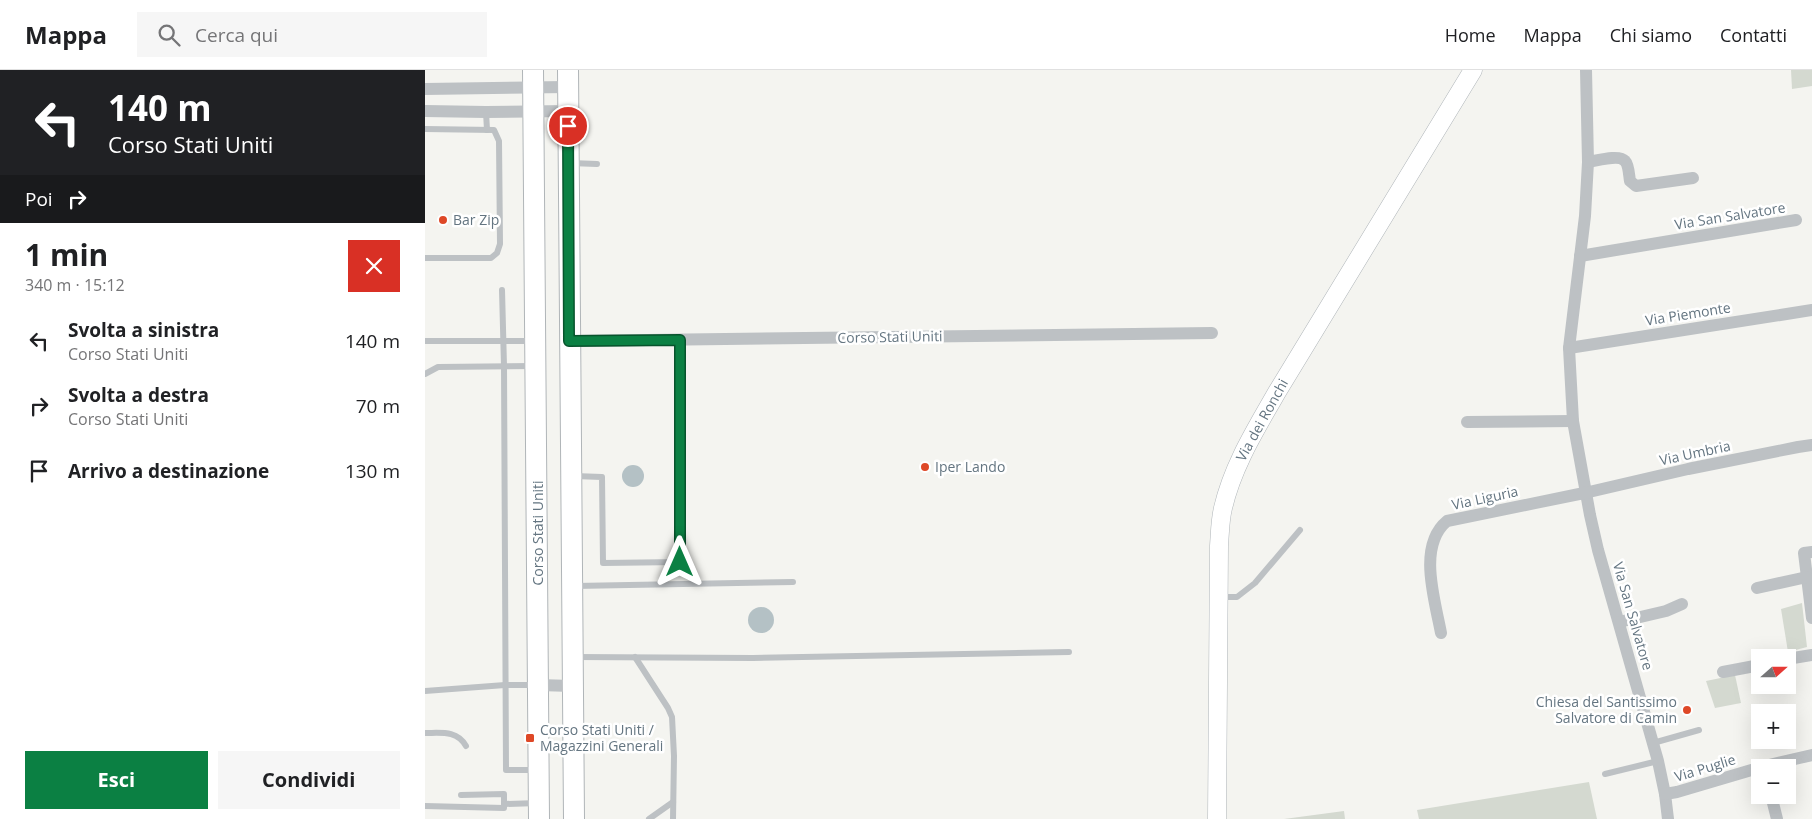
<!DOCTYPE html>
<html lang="it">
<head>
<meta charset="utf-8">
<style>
	:root { --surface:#fff; --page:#f6f6f6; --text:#202124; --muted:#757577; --line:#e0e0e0; --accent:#0b8043 }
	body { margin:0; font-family:"Open Sans",sans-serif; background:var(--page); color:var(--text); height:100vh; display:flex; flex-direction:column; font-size:19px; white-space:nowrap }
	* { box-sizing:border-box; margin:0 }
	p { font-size:16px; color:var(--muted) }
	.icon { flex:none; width:28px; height:28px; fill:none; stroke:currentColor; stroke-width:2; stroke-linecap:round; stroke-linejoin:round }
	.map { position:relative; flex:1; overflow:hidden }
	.drawer { display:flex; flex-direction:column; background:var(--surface); width:425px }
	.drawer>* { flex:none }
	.guide { background:#202124; color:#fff; overflow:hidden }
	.needle { width:32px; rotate:69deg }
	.tools { position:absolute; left:1326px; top:579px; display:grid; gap:10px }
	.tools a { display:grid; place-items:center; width:45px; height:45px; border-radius:0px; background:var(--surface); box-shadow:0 5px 20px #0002; font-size:25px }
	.pin { position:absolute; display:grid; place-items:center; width:42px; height:42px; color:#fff; margin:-21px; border:2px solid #fff; border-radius:50%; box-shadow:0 1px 5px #0007 }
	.me { position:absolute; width:55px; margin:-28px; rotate:0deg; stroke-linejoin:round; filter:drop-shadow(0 0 4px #0008) }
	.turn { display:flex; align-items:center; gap:18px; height:105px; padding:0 25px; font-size:22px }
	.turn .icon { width:65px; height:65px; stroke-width:2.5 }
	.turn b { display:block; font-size:35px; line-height:42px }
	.then { display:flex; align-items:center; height:48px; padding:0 25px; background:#0003; gap:10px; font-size:19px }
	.round { display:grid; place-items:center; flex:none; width:52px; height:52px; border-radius:0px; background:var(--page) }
	.summary { display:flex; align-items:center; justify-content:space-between; height:85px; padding:0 25px }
	h1 { font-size:30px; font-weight:700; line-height:38px }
	.button { display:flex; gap:10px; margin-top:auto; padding:10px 25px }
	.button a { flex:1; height:58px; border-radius:0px; background:var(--accent); color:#fff; font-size:20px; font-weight:700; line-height:58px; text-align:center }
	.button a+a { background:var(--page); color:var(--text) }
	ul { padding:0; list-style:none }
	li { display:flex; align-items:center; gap:15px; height:65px; padding:0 25px }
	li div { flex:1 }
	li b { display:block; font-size:19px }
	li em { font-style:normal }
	header { display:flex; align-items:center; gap:30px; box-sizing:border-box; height:70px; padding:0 25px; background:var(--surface); border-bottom:1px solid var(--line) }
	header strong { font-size:24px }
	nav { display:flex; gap:28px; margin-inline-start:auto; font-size:18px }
	.search { width:350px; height:45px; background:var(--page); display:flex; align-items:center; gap:12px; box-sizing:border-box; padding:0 18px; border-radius:0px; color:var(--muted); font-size:19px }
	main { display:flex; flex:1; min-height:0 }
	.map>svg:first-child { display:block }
	.green { fill:#d4d9d0 }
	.water { fill:#b4c1c5 }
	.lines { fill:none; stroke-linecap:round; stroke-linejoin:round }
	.secondary-casing { stroke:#afb5b9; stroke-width:19 }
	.primary-casing { stroke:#b0b5b8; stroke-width:22 }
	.lane { stroke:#bdc1c4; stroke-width:6 }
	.street { stroke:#bdc1c4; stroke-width:12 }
	.secondary { stroke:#fff; stroke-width:18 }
	.primary { stroke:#fff; stroke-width:20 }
	.route-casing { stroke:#07532c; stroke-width:12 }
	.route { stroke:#0b8043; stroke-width:9 }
	.poi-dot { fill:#de4827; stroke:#fff; stroke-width:2 }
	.labels { text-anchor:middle; stroke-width:5; stroke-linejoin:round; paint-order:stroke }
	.street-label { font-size:14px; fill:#647581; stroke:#fff }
	.poi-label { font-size:14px; fill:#647581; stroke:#fff; text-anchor:start }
</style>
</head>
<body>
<header>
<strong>Mappa</strong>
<div class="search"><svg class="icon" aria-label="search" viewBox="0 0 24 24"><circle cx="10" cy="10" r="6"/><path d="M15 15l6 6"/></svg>Cerca qui</div>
<nav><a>Home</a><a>Mappa</a><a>Chi siamo</a><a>Contatti</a></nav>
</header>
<main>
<section class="drawer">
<div class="guide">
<div class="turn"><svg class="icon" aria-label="left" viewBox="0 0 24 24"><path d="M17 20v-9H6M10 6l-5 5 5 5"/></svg><div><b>140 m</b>Corso Stati Uniti</div></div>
<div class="then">Poi<svg class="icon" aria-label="right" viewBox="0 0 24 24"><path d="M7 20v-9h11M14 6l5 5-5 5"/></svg></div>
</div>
<div class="summary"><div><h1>1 min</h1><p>340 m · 15:12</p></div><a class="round" style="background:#d93025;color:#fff"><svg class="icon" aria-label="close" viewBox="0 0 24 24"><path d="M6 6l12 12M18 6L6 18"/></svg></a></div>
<ul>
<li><svg class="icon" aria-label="left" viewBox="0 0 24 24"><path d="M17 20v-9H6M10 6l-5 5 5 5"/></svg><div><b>Svolta a sinistra</b><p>Corso Stati Uniti</p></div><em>140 m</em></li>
<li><svg class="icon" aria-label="right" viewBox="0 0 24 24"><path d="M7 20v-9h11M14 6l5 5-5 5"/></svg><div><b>Svolta a destra</b><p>Corso Stati Uniti</p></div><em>70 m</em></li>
<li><svg class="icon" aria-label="arrive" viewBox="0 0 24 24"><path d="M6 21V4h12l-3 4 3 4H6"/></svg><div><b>Arrivo a destinazione</b></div><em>130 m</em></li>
</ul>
<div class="button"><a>Esci</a><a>Condividi</a></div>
</section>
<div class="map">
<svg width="1387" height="749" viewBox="0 0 1387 749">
	<rect width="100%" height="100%" fill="#f4f4f0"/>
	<g class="green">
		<polygon points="1366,0 1387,0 1387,16 1367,19"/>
		<polygon points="1377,533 1382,577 1363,582 1356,539"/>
		<polygon points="1310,605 1316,633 1290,638 1281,611"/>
		<polygon points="1164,712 1172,749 994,749 992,740"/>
		<polygon points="919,741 920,749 859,749"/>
	</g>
	<g class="water">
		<circle cx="208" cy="406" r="11"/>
		<circle cx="336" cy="550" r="13"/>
	</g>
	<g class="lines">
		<g class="secondary-casing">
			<path id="secondary" d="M792,749l2,-273c1,-13 1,-26 4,-38 10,-43 33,-79 54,-116l196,-322"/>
		</g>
		<g class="primary-casing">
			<g id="primary">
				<polyline points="108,0 114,749"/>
				<polyline points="143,0 149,749"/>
			</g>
		</g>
		<g class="lane">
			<polyline points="61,42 62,60"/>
			<polyline points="0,59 69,60 74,71 75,174 72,183 66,188 0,188"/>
			<polyline points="145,93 172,94"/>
			<polyline points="77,220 79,296 81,700 110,700"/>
			<polyline points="0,271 109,271"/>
			<polyline points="0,304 13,297 108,296"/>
			<polyline points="149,406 177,407 178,493 255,492 255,269"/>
			<polyline points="150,516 368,512"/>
			<polyline points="795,527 812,527 830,513 875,460"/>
			<polyline points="150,587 328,588 644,582"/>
			<polyline points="210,587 243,638 247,647 249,686 248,749"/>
			<polyline points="0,621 80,615 111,615"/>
			<path d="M0,663c16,0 32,-3 41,13"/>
			<polyline points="1228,673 1274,660"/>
			<polyline points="1180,704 1233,691"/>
			<polyline points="36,725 79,724 79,734 113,733"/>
			<polyline points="0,736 79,738 79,734"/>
			<polyline points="224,749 248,732"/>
		</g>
		<g class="street">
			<polyline points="1161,0 1163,92 1160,146 1144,278 1148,351 1165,445 1173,480 1233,691 1240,724 1243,749"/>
			<polyline points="0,19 142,17"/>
			<polyline points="0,41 61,42 143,41"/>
			<path d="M1163,92c8,-1 31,-8 37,-1 4,4 4,15 5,20l6,5 57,-8"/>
			<polyline points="1155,186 1371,150"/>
			<polyline points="144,271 787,263"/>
			<polyline points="1144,278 1387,240"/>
			<polyline points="1042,352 1148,351"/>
			<polyline points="1387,482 1379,483 1387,548"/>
			<polyline points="1332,518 1382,507"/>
			<polyline points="1194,552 1241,541 1257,534"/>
			<path d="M1016,563c-6,-33 -24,-87 6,-112l142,-29 99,-23 110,-22 14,-2"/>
			<polyline points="1362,589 1387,585"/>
			<polyline points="1298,602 1335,595"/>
			<polyline points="114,615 147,616"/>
			<polyline points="1240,724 1252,722 1340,696 1387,685"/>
			<polyline points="1346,725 1352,749"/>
		</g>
		<use href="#secondary" class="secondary"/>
		<use href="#primary" class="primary"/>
	</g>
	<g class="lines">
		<g class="route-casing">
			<polyline id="route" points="143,56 144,271 255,270 255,492"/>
		</g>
		<use href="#route" class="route"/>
	</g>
	<g class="poi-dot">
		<circle cx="18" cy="150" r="5"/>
		<circle cx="500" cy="397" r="5"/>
		<circle cx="1262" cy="640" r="5"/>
		<rect x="100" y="663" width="10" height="10" rx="2.5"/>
	</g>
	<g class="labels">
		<g class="street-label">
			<text transform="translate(1305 146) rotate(-9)" y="5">Via San Salvatore</text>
			<text transform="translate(1263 244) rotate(-9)" y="5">Via Piemonte</text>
			<text transform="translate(465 267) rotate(-1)" y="5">Corso Stati Uniti</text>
			<text transform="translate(837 350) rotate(-61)" y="5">Via dei Ronchi</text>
			<text transform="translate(1270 383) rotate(-12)" y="5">Via Umbria</text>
			<text transform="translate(1060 428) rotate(-12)" y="5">Via Liguria</text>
			<text transform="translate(113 463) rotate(-90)" y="5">Corso Stati Uniti</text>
			<text transform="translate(1208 546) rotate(74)" y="5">Via San Salvatore</text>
			<text transform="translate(1280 698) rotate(-17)" y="5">Via Puglie</text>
		</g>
		<g class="poi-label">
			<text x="28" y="155">Bar Zip</text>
			<text x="510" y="402">Iper Lando</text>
			<text x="1252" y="637" text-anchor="end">Chiesa del Santissimo<tspan x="1252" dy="16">Salvatore di Camin</tspan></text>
			<text x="115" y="665">Corso Stati Uniti /<tspan x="115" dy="16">Magazzini Generali</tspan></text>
		</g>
	</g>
</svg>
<div class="tools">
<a><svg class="needle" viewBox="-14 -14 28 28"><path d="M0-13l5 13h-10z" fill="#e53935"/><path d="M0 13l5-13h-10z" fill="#757577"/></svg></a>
<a>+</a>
<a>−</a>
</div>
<div class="pin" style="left:143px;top:56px;background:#d93025"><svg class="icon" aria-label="arrive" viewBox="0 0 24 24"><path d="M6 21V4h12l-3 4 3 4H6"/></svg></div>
<svg class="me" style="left:255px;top:492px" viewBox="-20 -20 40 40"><path d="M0-17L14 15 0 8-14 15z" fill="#0b8043" stroke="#fff" stroke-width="4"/></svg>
</div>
</main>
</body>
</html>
